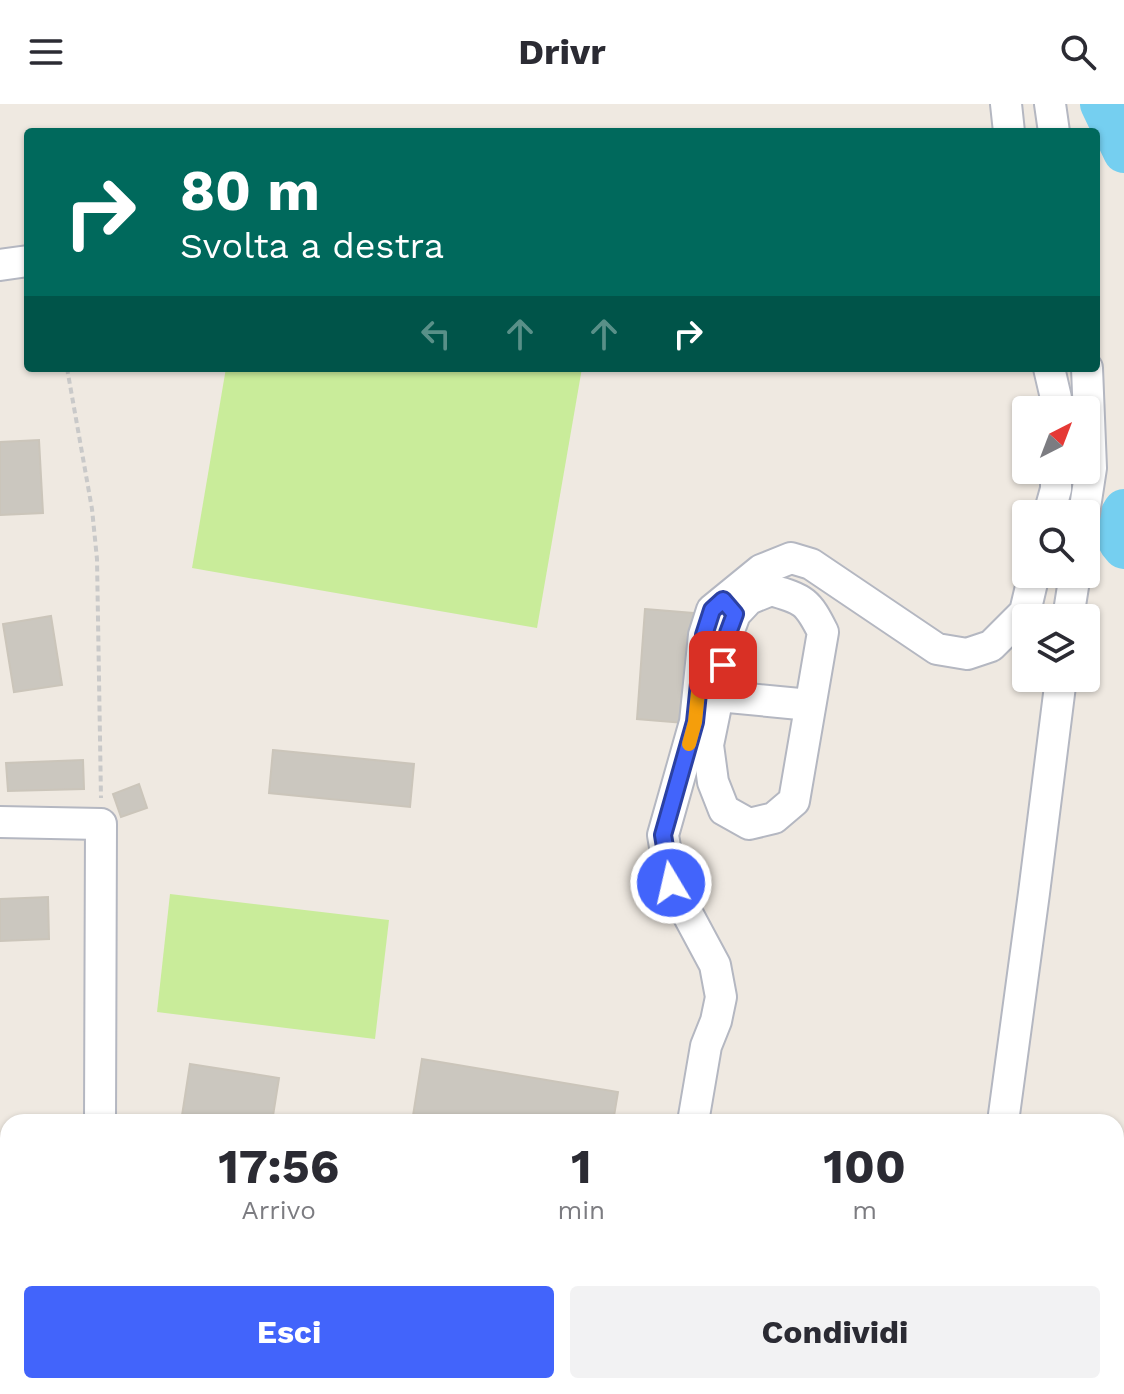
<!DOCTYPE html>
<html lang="it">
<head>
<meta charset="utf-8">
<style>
	:root { --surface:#fff; --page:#f2f2f3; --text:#2b2b33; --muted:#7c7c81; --accent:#4264fb }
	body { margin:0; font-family:"Work Sans",sans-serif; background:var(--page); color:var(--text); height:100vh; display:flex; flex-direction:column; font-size:30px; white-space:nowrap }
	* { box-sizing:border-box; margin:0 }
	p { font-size:26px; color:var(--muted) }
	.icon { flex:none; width:44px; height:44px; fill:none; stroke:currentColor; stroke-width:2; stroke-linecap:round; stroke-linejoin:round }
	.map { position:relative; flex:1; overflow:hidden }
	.side { position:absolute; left:0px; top:1010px; width:1124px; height:280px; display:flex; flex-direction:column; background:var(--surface); border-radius:24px 24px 0 0; box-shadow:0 2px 6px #0004 }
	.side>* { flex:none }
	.hud { position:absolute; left:24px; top:24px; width:1076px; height:244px; border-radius:8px; box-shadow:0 2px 6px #0004; background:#00695c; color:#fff; overflow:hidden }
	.needle { width:52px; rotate:42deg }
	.buttons { position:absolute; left:1012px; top:292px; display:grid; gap:16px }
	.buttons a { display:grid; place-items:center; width:88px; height:88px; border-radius:8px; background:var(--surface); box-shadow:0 2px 6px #0004; font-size:40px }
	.pin { position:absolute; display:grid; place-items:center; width:68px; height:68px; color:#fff; margin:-34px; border-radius:16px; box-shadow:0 4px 12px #0006 }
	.me { position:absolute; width:88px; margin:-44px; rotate:351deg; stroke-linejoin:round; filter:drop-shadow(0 0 6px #0008) }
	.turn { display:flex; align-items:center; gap:28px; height:168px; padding:0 24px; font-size:36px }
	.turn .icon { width:104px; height:104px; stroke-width:2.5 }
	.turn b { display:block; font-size:56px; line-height:68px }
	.lanes { display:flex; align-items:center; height:76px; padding:0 24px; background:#0003; justify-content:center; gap:40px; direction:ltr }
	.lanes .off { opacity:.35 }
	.eta { display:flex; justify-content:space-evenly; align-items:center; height:136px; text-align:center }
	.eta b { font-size:48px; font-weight:700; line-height:56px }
	.action { display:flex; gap:16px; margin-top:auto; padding:16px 24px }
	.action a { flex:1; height:92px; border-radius:8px; background:var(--accent); color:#fff; font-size:32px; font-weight:700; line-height:92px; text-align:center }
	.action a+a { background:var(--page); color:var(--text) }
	header { display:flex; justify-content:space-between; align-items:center; height:104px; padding:0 24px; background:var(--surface); font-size:36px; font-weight:700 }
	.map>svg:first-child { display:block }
	.pitch { fill:#c9ec9a }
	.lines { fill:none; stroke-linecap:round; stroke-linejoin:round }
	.river { stroke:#75cff0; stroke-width:42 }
	.building { fill:#cbc7bf; stroke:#cbc5ba; stroke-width:2 }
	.minor-casing { stroke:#b4b7c1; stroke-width:34 }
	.path { stroke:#c9c9c9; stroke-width:4; stroke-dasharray:6 4; stroke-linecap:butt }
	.minor { stroke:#fff; stroke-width:30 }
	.route-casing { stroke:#2b41a3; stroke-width:20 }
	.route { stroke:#4264fb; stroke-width:14 }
	.slow { stroke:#f59e0b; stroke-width:14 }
</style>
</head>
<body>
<header><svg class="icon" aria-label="menu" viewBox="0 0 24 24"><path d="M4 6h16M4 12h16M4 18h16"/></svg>Drivr<svg class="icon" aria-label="search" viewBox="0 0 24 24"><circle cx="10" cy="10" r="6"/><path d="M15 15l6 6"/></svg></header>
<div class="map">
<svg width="1124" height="1290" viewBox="0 0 1124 1290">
	<rect width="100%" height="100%" fill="#efe9e1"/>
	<g class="pitch">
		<polygon points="226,264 582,264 537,524 192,464"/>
		<polygon points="170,790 389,816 375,935 157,908"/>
	</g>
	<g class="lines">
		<g class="river">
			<polyline points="1101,0 1124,48"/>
			<path d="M1124,406c-9,14 -13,24 0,38"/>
			<polyline points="1116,1230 1124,1218"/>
			<polyline points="1102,1282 1105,1290"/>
		</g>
	</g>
	<g class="building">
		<polygon points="39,336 43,409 0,411 0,338"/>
		<polygon points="645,505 693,509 684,619 637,615"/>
		<polygon points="51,512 62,581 14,588 3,520"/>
		<polygon points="273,646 414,660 410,703 269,689"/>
		<polygon points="83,656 84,685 8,687 6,659"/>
		<polygon points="139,680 147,704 121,713 113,690"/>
		<polygon points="48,793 49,835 0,837 0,795"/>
		<polygon points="422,955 618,988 613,1018 412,1018"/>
		<polygon points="190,960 279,974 272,1018 181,1018"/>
		<rect x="0" y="1139" width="8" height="39"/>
		<polygon points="451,1282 526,1282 550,1287 549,1290 450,1290"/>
	</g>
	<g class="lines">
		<g class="minor-casing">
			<g id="minor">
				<polyline points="1006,0 1009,28"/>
				<polyline points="1050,0 1054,28"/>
				<polyline points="0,161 28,157"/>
				<polyline points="1049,264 1056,294 1056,306"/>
				<polyline points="1049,410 1056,385 1056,366"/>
				<polyline points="1084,410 1091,364 1087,264"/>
				<path d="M771,486c33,9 37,12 52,42l-29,169 -20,17 -25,6 -25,-14 -11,-28 -5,-37 10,-49 10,-63 7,-19 14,-15z"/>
				<polyline points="1068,514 1075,470"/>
				<polyline points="718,592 810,601"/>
				<polyline points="0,718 101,720 100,1018"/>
				<polyline points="693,1018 706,942 716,917 721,893 715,861 671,779 663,731 695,618 704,531 712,506 761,466 791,454 811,460 937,545 967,550 991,542 1025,508 1034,470"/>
				<polyline points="1003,1018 1034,789 1061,574"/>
				<polyline points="0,1222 8,1222"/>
				<polyline points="645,1290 647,1282"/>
				<polyline points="965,1290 967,1282"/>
			</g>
		</g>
		<polyline class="path" points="67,264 92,405 97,455 101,694"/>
		<use href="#minor" class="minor"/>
	</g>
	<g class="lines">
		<g class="route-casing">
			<polyline id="route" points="671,779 663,731 695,618 704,531 712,506 723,496 735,510 728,529 723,561"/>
		</g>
		<use href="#route" class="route"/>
		<polyline class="slow" points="689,640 695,618 700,568"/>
	</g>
</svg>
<div class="buttons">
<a><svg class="needle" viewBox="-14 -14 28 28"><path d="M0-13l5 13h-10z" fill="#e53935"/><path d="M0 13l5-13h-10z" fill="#7c7c81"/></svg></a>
<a><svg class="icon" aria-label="search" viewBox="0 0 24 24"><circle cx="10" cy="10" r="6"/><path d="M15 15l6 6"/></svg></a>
<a><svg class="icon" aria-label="layers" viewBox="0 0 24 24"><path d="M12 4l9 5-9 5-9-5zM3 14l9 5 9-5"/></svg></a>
</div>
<div class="pin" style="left:723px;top:561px;background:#d93025"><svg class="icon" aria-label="arrive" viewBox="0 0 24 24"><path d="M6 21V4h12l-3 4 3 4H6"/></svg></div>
<svg class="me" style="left:671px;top:779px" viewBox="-20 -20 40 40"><circle r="17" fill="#4264fb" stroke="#fff" stroke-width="3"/><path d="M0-11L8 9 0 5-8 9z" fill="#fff"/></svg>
<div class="hud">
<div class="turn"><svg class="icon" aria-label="right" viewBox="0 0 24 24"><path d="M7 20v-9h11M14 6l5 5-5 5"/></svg><div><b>80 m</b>Svolta a destra</div></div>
<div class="lanes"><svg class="icon off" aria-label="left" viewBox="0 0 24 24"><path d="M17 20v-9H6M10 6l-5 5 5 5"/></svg><svg class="icon off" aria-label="ahead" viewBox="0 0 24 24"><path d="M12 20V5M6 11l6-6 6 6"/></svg><svg class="icon off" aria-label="ahead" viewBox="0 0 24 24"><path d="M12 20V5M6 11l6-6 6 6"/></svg><svg class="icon" aria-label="right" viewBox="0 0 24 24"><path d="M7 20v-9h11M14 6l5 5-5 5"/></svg></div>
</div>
<section class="side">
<div class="eta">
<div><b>17:56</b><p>Arrivo</p></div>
<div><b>1</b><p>min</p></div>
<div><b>100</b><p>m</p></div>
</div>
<div class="action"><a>Esci</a><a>Condividi</a></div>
</section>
</div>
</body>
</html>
